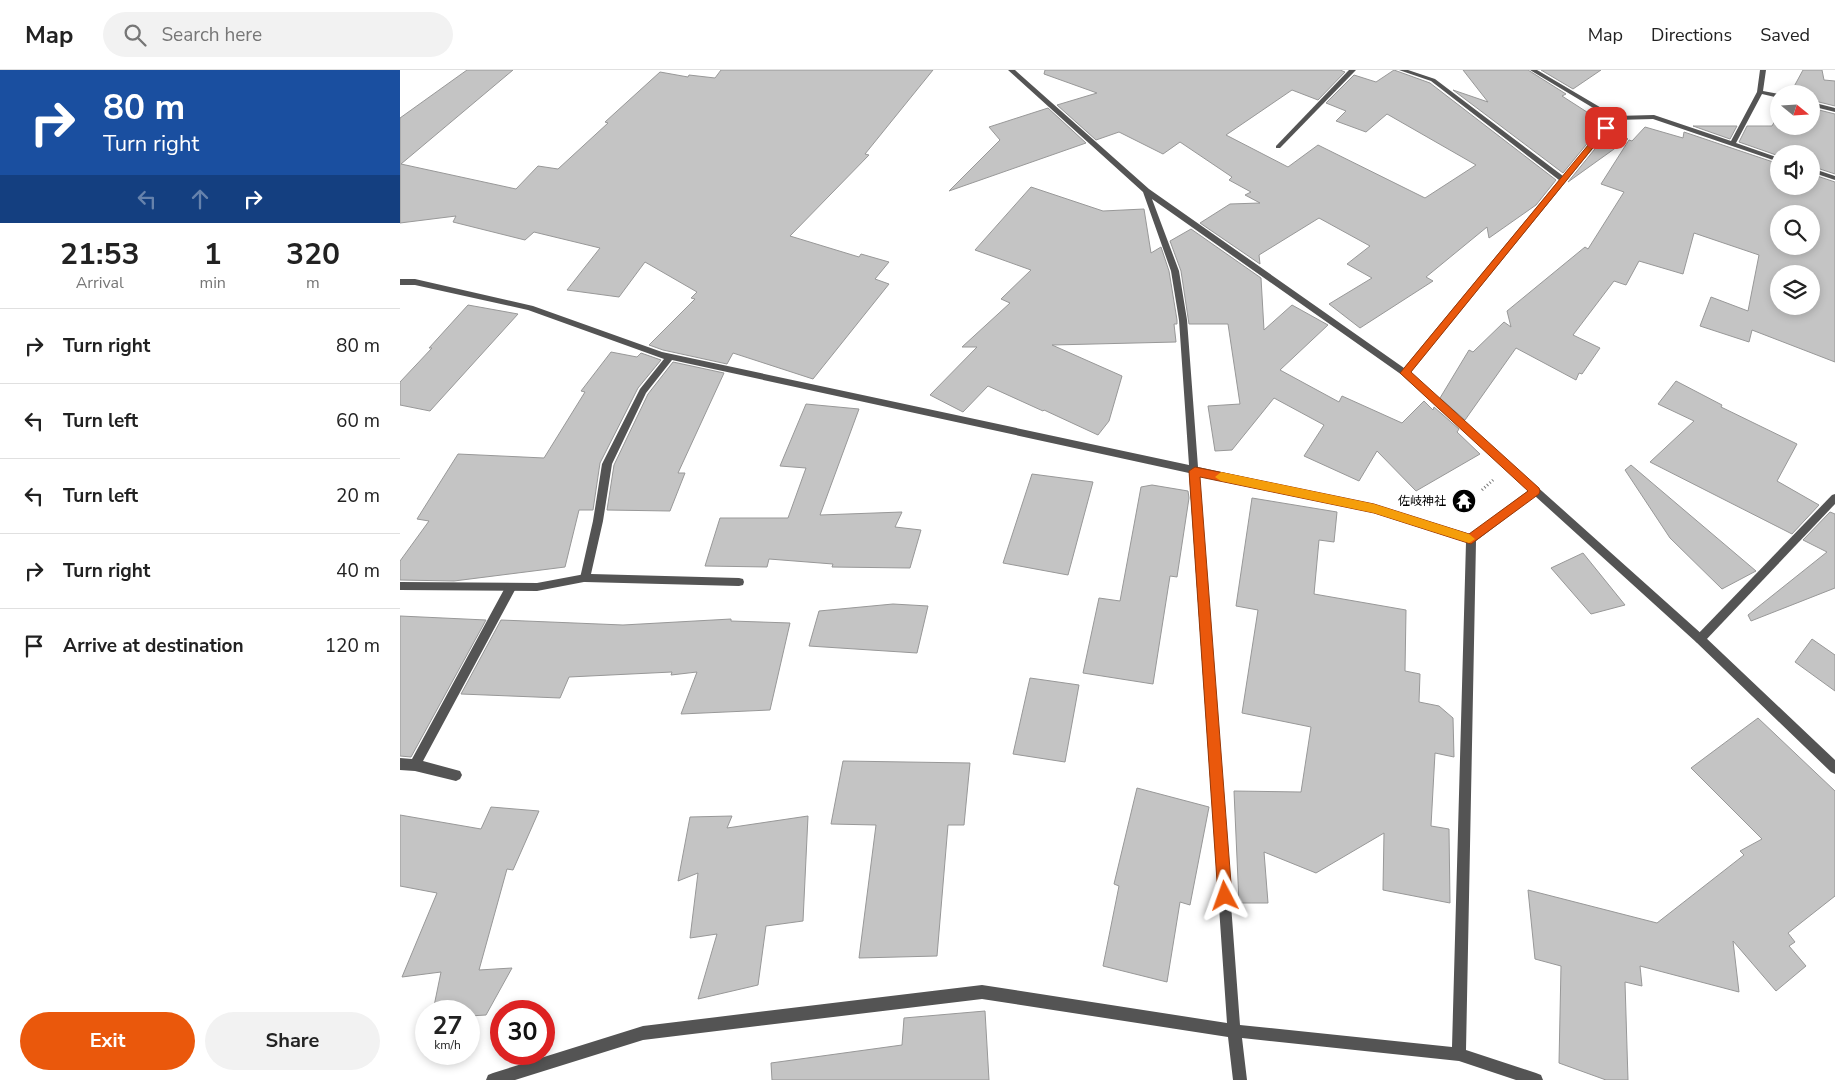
<!DOCTYPE html>
<html lang="en">
<head>
<meta charset="utf-8">
<style>
	:root { --surface:#fff; --page:#f2f2f2; --text:#222; --muted:#767676; --line:#e0e0e0; --accent:#ea580c }
	body { margin:0; font-family:"Nunito Sans","Noto Sans JP",sans-serif; background:var(--page); color:var(--text); height:100vh; display:flex; flex-direction:column; font-size:19px; white-space:nowrap }
	* { box-sizing:border-box; margin:0 }
	p { font-size:16px; color:var(--muted) }
	.icon { flex:none; width:28px; height:28px; fill:none; stroke:currentColor; stroke-width:2; stroke-linecap:round; stroke-linejoin:round }
	.map { position:relative; flex:1; overflow:hidden }
	.side { display:flex; flex-direction:column; background:var(--surface); width:400px }
	.side>* { flex:none }
	.banner { background:#1a4fa0; color:#fff; overflow:hidden }
	.needle { width:32px; rotate:108deg }
	.controls { position:absolute; left:1370px; top:15px; display:grid; gap:10px }
	.controls a { display:grid; place-items:center; width:50px; height:50px; border-radius:50%; background:var(--surface); box-shadow:0 2px 8px #0003; font-size:25px }
	.speed { position:absolute; left:15px; top:930px; display:flex; gap:10px; font-size:25px; font-weight:700; text-align:center }
	.speed>* { display:grid; place-content:center; width:65px; height:65px; border-radius:50%; background:var(--surface); box-shadow:0 2px 8px #0003; line-height:1 }
	.speed small { font-size:12px; font-weight:400 }
	.speed .limit { border:8px solid #d22; background:#fff; color:#111 }
	.pin { position:absolute; display:grid; place-items:center; width:42px; height:42px; color:#fff; margin:-21px; border-radius:10px; box-shadow:0 2px 8px #0006 }
	.me { position:absolute; width:55px; margin:-28px; rotate:356deg; stroke-linejoin:round; filter:drop-shadow(0 0 4px #0008) }
	.turn { display:flex; align-items:center; gap:18px; height:105px; padding:0 20px; font-size:22px }
	.turn .icon { width:65px; height:65px; stroke-width:2.5 }
	.turn b { display:block; font-size:35px; line-height:42px }
	.lanes { display:flex; align-items:center; height:48px; padding:0 20px; background:#0003; justify-content:center; gap:25px; direction:ltr }
	.lanes .off { opacity:.35 }
	.eta { display:flex; justify-content:space-evenly; align-items:center; height:85px; text-align:center }
	.eta b { font-size:30px; font-weight:700; line-height:35px }
	.button { display:flex; gap:10px; margin-top:auto; padding:10px 20px }
	.button a { flex:1; height:58px; border-radius:30px; background:var(--accent); color:#fff; font-size:20px; font-weight:700; line-height:58px; text-align:center }
	.button a+a { background:var(--page); color:var(--text) }
	ul { padding:0; list-style:none }
	li { display:flex; align-items:center; gap:15px; height:75px; padding:0 20px; border-top:1px solid var(--line) }
	li div { flex:1 }
	li b { display:block; font-size:19px }
	li em { font-style:normal }
	header { display:flex; align-items:center; gap:30px; box-sizing:border-box; height:70px; padding:0 25px; background:var(--surface); border-bottom:1px solid var(--line) }
	header strong { font-size:24px }
	nav { display:flex; gap:28px; margin-inline-start:auto; font-size:18px }
	.search { width:350px; height:45px; background:var(--page); display:flex; align-items:center; gap:12px; box-sizing:border-box; padding:0 18px; border-radius:28px; color:var(--muted); font-size:19px }
	main { display:flex; flex:1; min-height:0 }
	.map>svg:first-child { display:block }
	.building { fill:#c4c4c4; stroke:#989898; fill-rule:evenodd }
	.lines { fill:none; stroke-linecap:round; stroke-linejoin:round }
	.path { stroke:#767676; stroke-width:3; stroke-dasharray:1 2.5; stroke-linecap:butt }
	.service { fill:#545454; fill-rule:evenodd }
	.minor { fill:#545454; fill-rule:evenodd }
	.route { fill:#ea580c; stroke:#983908 }
	.slow { fill:#f59e0b }
	.labels { text-anchor:middle; stroke-width:4; stroke-linejoin:round; paint-order:stroke }
	.poi-label { font-size:12px; fill:#000; stroke:#fff; text-anchor:end }
</style>
</head>
<body>
<header>
<strong>Map</strong>
<div class="search"><svg class="icon" aria-label="search" viewBox="0 0 24 24"><circle cx="10" cy="10" r="6"/><path d="M15 15l6 6"/></svg>Search here</div>
<nav><a>Map</a><a>Directions</a><a>Saved</a></nav>
</header>
<main>
<section class="side">
<div class="banner">
<div class="turn"><svg class="icon" aria-label="right" viewBox="0 0 24 24"><path d="M7 20v-9h11M14 6l5 5-5 5"/></svg><div><b>80 m</b>Turn right</div></div>
<div class="lanes"><svg class="icon off" aria-label="left" viewBox="0 0 24 24"><path d="M17 20v-9H6M10 6l-5 5 5 5"/></svg><svg class="icon off" aria-label="ahead" viewBox="0 0 24 24"><path d="M12 20V5M6 11l6-6 6 6"/></svg><svg class="icon" aria-label="right" viewBox="0 0 24 24"><path d="M7 20v-9h11M14 6l5 5-5 5"/></svg></div>
</div>
<div class="eta">
<div><b>21:53</b><p>Arrival</p></div>
<div><b>1</b><p>min</p></div>
<div><b>320</b><p>m</p></div>
</div>
<ul>
<li><svg class="icon" aria-label="right" viewBox="0 0 24 24"><path d="M7 20v-9h11M14 6l5 5-5 5"/></svg><div><b>Turn right</b></div><em>80 m</em></li>
<li><svg class="icon" aria-label="left" viewBox="0 0 24 24"><path d="M17 20v-9H6M10 6l-5 5 5 5"/></svg><div><b>Turn left</b></div><em>60 m</em></li>
<li><svg class="icon" aria-label="left" viewBox="0 0 24 24"><path d="M17 20v-9H6M10 6l-5 5 5 5"/></svg><div><b>Turn left</b></div><em>20 m</em></li>
<li><svg class="icon" aria-label="right" viewBox="0 0 24 24"><path d="M7 20v-9h11M14 6l5 5-5 5"/></svg><div><b>Turn right</b></div><em>40 m</em></li>
<li><svg class="icon" aria-label="arrive" viewBox="0 0 24 24"><path d="M6 21V4h12l-3 4 3 4H6"/></svg><div><b>Arrive at destination</b></div><em>120 m</em></li>
</ul>
<div class="button"><a>Exit</a><a>Share</a></div>
</section>
<div class="map">
<svg width="1435" height="1010" viewBox="0 0 1435 1010">
	<rect width="100%" height="100%" fill="#fff"/>
	<g class="building">
		<polygon points="67,0 113,0 1,94 116,119 138,96 158,99 208,53 205,52 260,2 288,7 289,5 315,8 321,0 533,0 465,84 469,85 390,166 459,187 461,184 489,192 475,209 489,214 413,309 333,283 327,294 263,280 249,275 295,229 291,228 297,222 245,192 219,227 167,220 200,178 134,162 125,170 53,152 56,146 0,153 0,48"/>
		<polygon points="645,0 940,0 945,2 918,30 892,20 826,65 888,97 918,75 1025,128 1076,95 987,44 966,62 936,51 946,41 926,33 954,5 976,12 994,0 1030,13 1156,110 1136,135 1089,168 1087,157 1026,207 1033,211 960,258 929,234 972,208 947,194 970,176 919,148 859,185 860,194 800,153 830,134 860,133 845,125 851,122 829,110 832,107 780,72 763,84 719,62 696,70 657,35 697,23 644,4"/>
		<polygon points="1063,0 1128,0 1166,24 1162,26 1204,53 1163,103 1053,20 1088,32"/>
		<polygon points="1141,0 1201,0 1173,19"/>
		<polygon points="1403,0 1422,0 1424,10 1435,11 1435,36 1411,30 1411,24 1390,24"/>
		<polygon points="648,38 686,73 549,121 600,70 589,57"/>
		<polygon points="1411,38 1435,44 1435,104 1411,96 1411,84 1379,84 1379,86 1339,72 1347,56 1372,56 1379,44 1379,56 1411,56"/>
		<polygon points="1293,56 1337,56 1330,69"/>
		<path d="M1245,57l38,11 1,-6 95,32v22h32v-12l24,8v180l-83,-32 -3,12 -49,-16 11,-29 37,14 11,-56 -65,-22 -11,41 -44,-13 -13,24 -12,-4 -41,54 27,13 -18,26 -3,-1 -3,7 -60,-32 -51,72 -25,-22 29,-48 4,2 31,-30 7,5 -4,-16 78,-64 3,2 36,-57 -23,-8 28,-44 3,1zM1379,144h32v32h-32zM1379,204h32v32h-32z"/>
		<polygon points="1212,58 1228,69 1168,112"/>
		<polygon points="631,117 703,141 744,139 751,183 761,177 769,201 777,250 777,254 774,254 776,272 652,275 722,306 709,351 698,365 644,340 643,341 588,316 563,342 530,325 577,277 562,277 610,233 601,229 631,200 575,180"/>
		<polygon points="791,159 861,208 864,260 892,235 928,255 880,300 939,332 942,326 1002,353 1024,331 1033,340 1034,337 1059,359 1057,362 1080,384 1016,421 977,381 959,411 904,386 924,355 874,328 832,380 815,381 808,336 840,334 828,254 789,254 781,201 770,171"/>
		<polygon points="68,235 118,244 30,341 0,335 0,312 32,278 29,278"/>
		<polygon points="211,282 237,287 241,283 261,290 238,318 200,393 193,440 179,440 165,497 54,511 0,510 0,491 29,451 17,449 58,384 144,388 185,322 181,321"/>
		<polygon points="273,292 324,303 278,403 285,403 270,441 207,440 214,395 248,324"/>
		<polygon points="1276,311 1322,335 1321,337 1397,374 1377,411 1419,435 1392,464 1250,392 1294,351 1258,334"/>
		<polygon points="406,334 459,339 420,445 502,442 495,457 521,460 510,498 432,497 433,494 369,489 367,497 305,496 320,448 388,448 406,398 380,396"/>
		<polygon points="1231,395 1356,501 1322,519 1270,468 1225,400"/>
		<polygon points="632,404 693,412 668,505 603,493"/>
		<polygon points="752,415 788,421 789,428 777,507 770,506 753,614 683,603 699,528 720,531 741,417"/>
		<polygon points="852,428 937,442 934,472 919,470 914,524 1006,540 1005,601 1020,604 1019,632 1039,636 1053,648 1054,687 1035,683 1031,756 1049,759 1050,833 983,820 984,763 916,803 864,782 868,833 839,833 834,721 901,722 911,657 842,643 858,540 836,536"/>
		<polygon points="1430,442 1435,444 1435,518 1351,551 1348,545 1427,482 1403,470"/>
		<polygon points="1183,483 1225,535 1191,544 1151,498"/>
		<polygon points="493,534 528,536 517,583 409,576 419,541"/>
		<polygon points="0,546 86,550 11,687 0,686"/>
		<polygon points="331,549 331,551 390,553 370,640 281,644 297,602 271,605 272,602 169,607 160,628 61,624 101,550 223,555"/>
		<polygon points="1412,569 1435,585 1435,621 1395,592"/>
		<polygon points="630,608 679,615 665,692 613,684"/>
		<polygon points="1358,648 1435,721 1435,826 1388,863 1395,872 1389,876 1406,896 1376,921 1333,871 1339,922 1240,896 1242,916 1225,912 1228,1010 1206,1010 1159,993 1161,896 1135,889 1128,820 1257,853 1344,785 1340,781 1362,769 1291,698"/>
		<polygon points="443,691 570,693 564,755 548,755 537,886 459,888 476,755 431,754"/>
		<polygon points="737,718 809,737 790,835 780,832 767,912 703,896 719,816 714,814"/>
		<polygon points="91,737 139,741 113,800 107,799 79,900 112,898 86,945 69,946 69,941 33,941 41,902 2,907 37,823 0,816 0,745 81,759"/>
		<polygon points="332,746 327,758 408,746 403,851 366,856 358,915 298,929 317,864 290,868 298,803 278,811 290,747"/>
		<polygon points="585,941 589,1010 372,1010 371,993 502,975 504,948"/>
	</g>
	<g class="lines">
		<polyline class="path" points="1082,420 1093,410"/>
		<g class="service">
			<polygon points="1435,424 1435,434 1304,572 1300,574 1296,572 1295,569 1296,566 1432,425"/>
			<polygon points="185,504 189,505 190,508 189,511 137,521 0,520 0,512 137,513"/>
		</g>
		<g class="minor">
			<path d="M608,0h7l134,119 255,179 155,-188 -128,-99 -32,-11h9l27,9 128,97 47,-58 -80,-48h7l78,46 39,-1 77,26 26,-49 3,-22h6l-3,21 16,3v4l-17,-4 -26,49 43,15v4l-126,-43 -37,1 -206,253 294,263 131,124v14l-4,-2 -135,-130 -161,-146 -59,45 -10,509 70,23 5,2 2,5h-27l-57,-19 -217,-23 5,42h-14l-5,-43 -246,-38 -339,41 -128,40h-29l2,-5 5,-2 150,-47 339,-41 245,38 -38,-550 -517,-113 -26,33 -34,71 -9,57 -12,53 148,4 4,1 1,3 -1,3 -4,1 -154,-4 -4,-1 -1,-3 13,-57 9,-57 38,-75 24,-30 -136,-49 -113,-25h-15v-6h15l118,27 129,46 527,113 -10,-145 -8,-49 -28,-79zM752,129l250,176 127,115 -59,44 -96,-29 -176,-38 -11,-147 -8,-49zM799,405l175,38 92,29 -14,505 -212,-22z"/>
			<polygon points="949,0 956,0 880,78 876,78 876,76"/>
			<polygon points="1411,32 1435,38 1435,42 1411,36"/>
			<polygon points="1411,98 1435,106 1435,110 1411,102"/>
			<polygon points="111,513 115,514 116,517 115,520 23,691 60,701 62,705 60,709 56,711 15,701 0,700 0,688 12,689 107,514"/>
		</g>
	</g>
	<polygon class="route" points="1203,57 1209,58 1011,302 1139,418 1140,421 1139,424 1071,474 974,443 800,407 832,826 830,831 825,833 820,831 818,826 789,401 795,397 974,434 1069,464 1128,421 1000,303"/>
	<polygon class="slow" points="821,402 974,434 1069,464 1075,469 1069,473 974,443 821,411 815,407"/>
	<defs>
		<g id="temple-disc" transform="scale(1.25)"><circle r="9.5" fill="#000" stroke="#fff"/><path d="M0-6L5-2H3V0L6.5 2.5H4V6H1.5V3h-3V6H-4V2.5H-6.5L-3 0V-2H-5Z" fill="#fff"/></g>
	</defs>
	<g fill-rule="evenodd">
		<use href="#temple-disc" x="1064" y="431"/>
	</g>
	<g class="labels">
		<g class="poi-label">
			<text x="1046" y="435">佐岐神社</text>
		</g>
	</g>
</svg>
<div class="controls">
<a><svg class="needle" viewBox="-14 -14 28 28"><path d="M0-13l5 13h-10z" fill="#e53935"/><path d="M0 13l5-13h-10z" fill="#767676"/></svg></a>
<a><svg class="icon" aria-label="sound" viewBox="0 0 24 24"><path d="M4 9h4l5-4v14l-5-4H4zM17 9q2 3 0 6"/></svg></a>
<a><svg class="icon" aria-label="search" viewBox="0 0 24 24"><circle cx="10" cy="10" r="6"/><path d="M15 15l6 6"/></svg></a>
<a><svg class="icon" aria-label="layers" viewBox="0 0 24 24"><path d="M12 4l9 5-9 5-9-5zM3 14l9 5 9-5"/></svg></a>
</div>
<div class="speed"><div>27<small>km/h</small></div><div class="limit">30</div></div>
<div class="pin" style="left:1206px;top:58px;background:#d93025"><svg class="icon" aria-label="arrive" viewBox="0 0 24 24"><path d="M6 21V4h12l-3 4 3 4H6"/></svg></div>
<svg class="me" style="left:825px;top:826px" viewBox="-20 -20 40 40"><path d="M0-17L14 15 0 8-14 15z" fill="#ea580c" stroke="#fff" stroke-width="4"/></svg>
</div>
</main>
</body>
</html>
